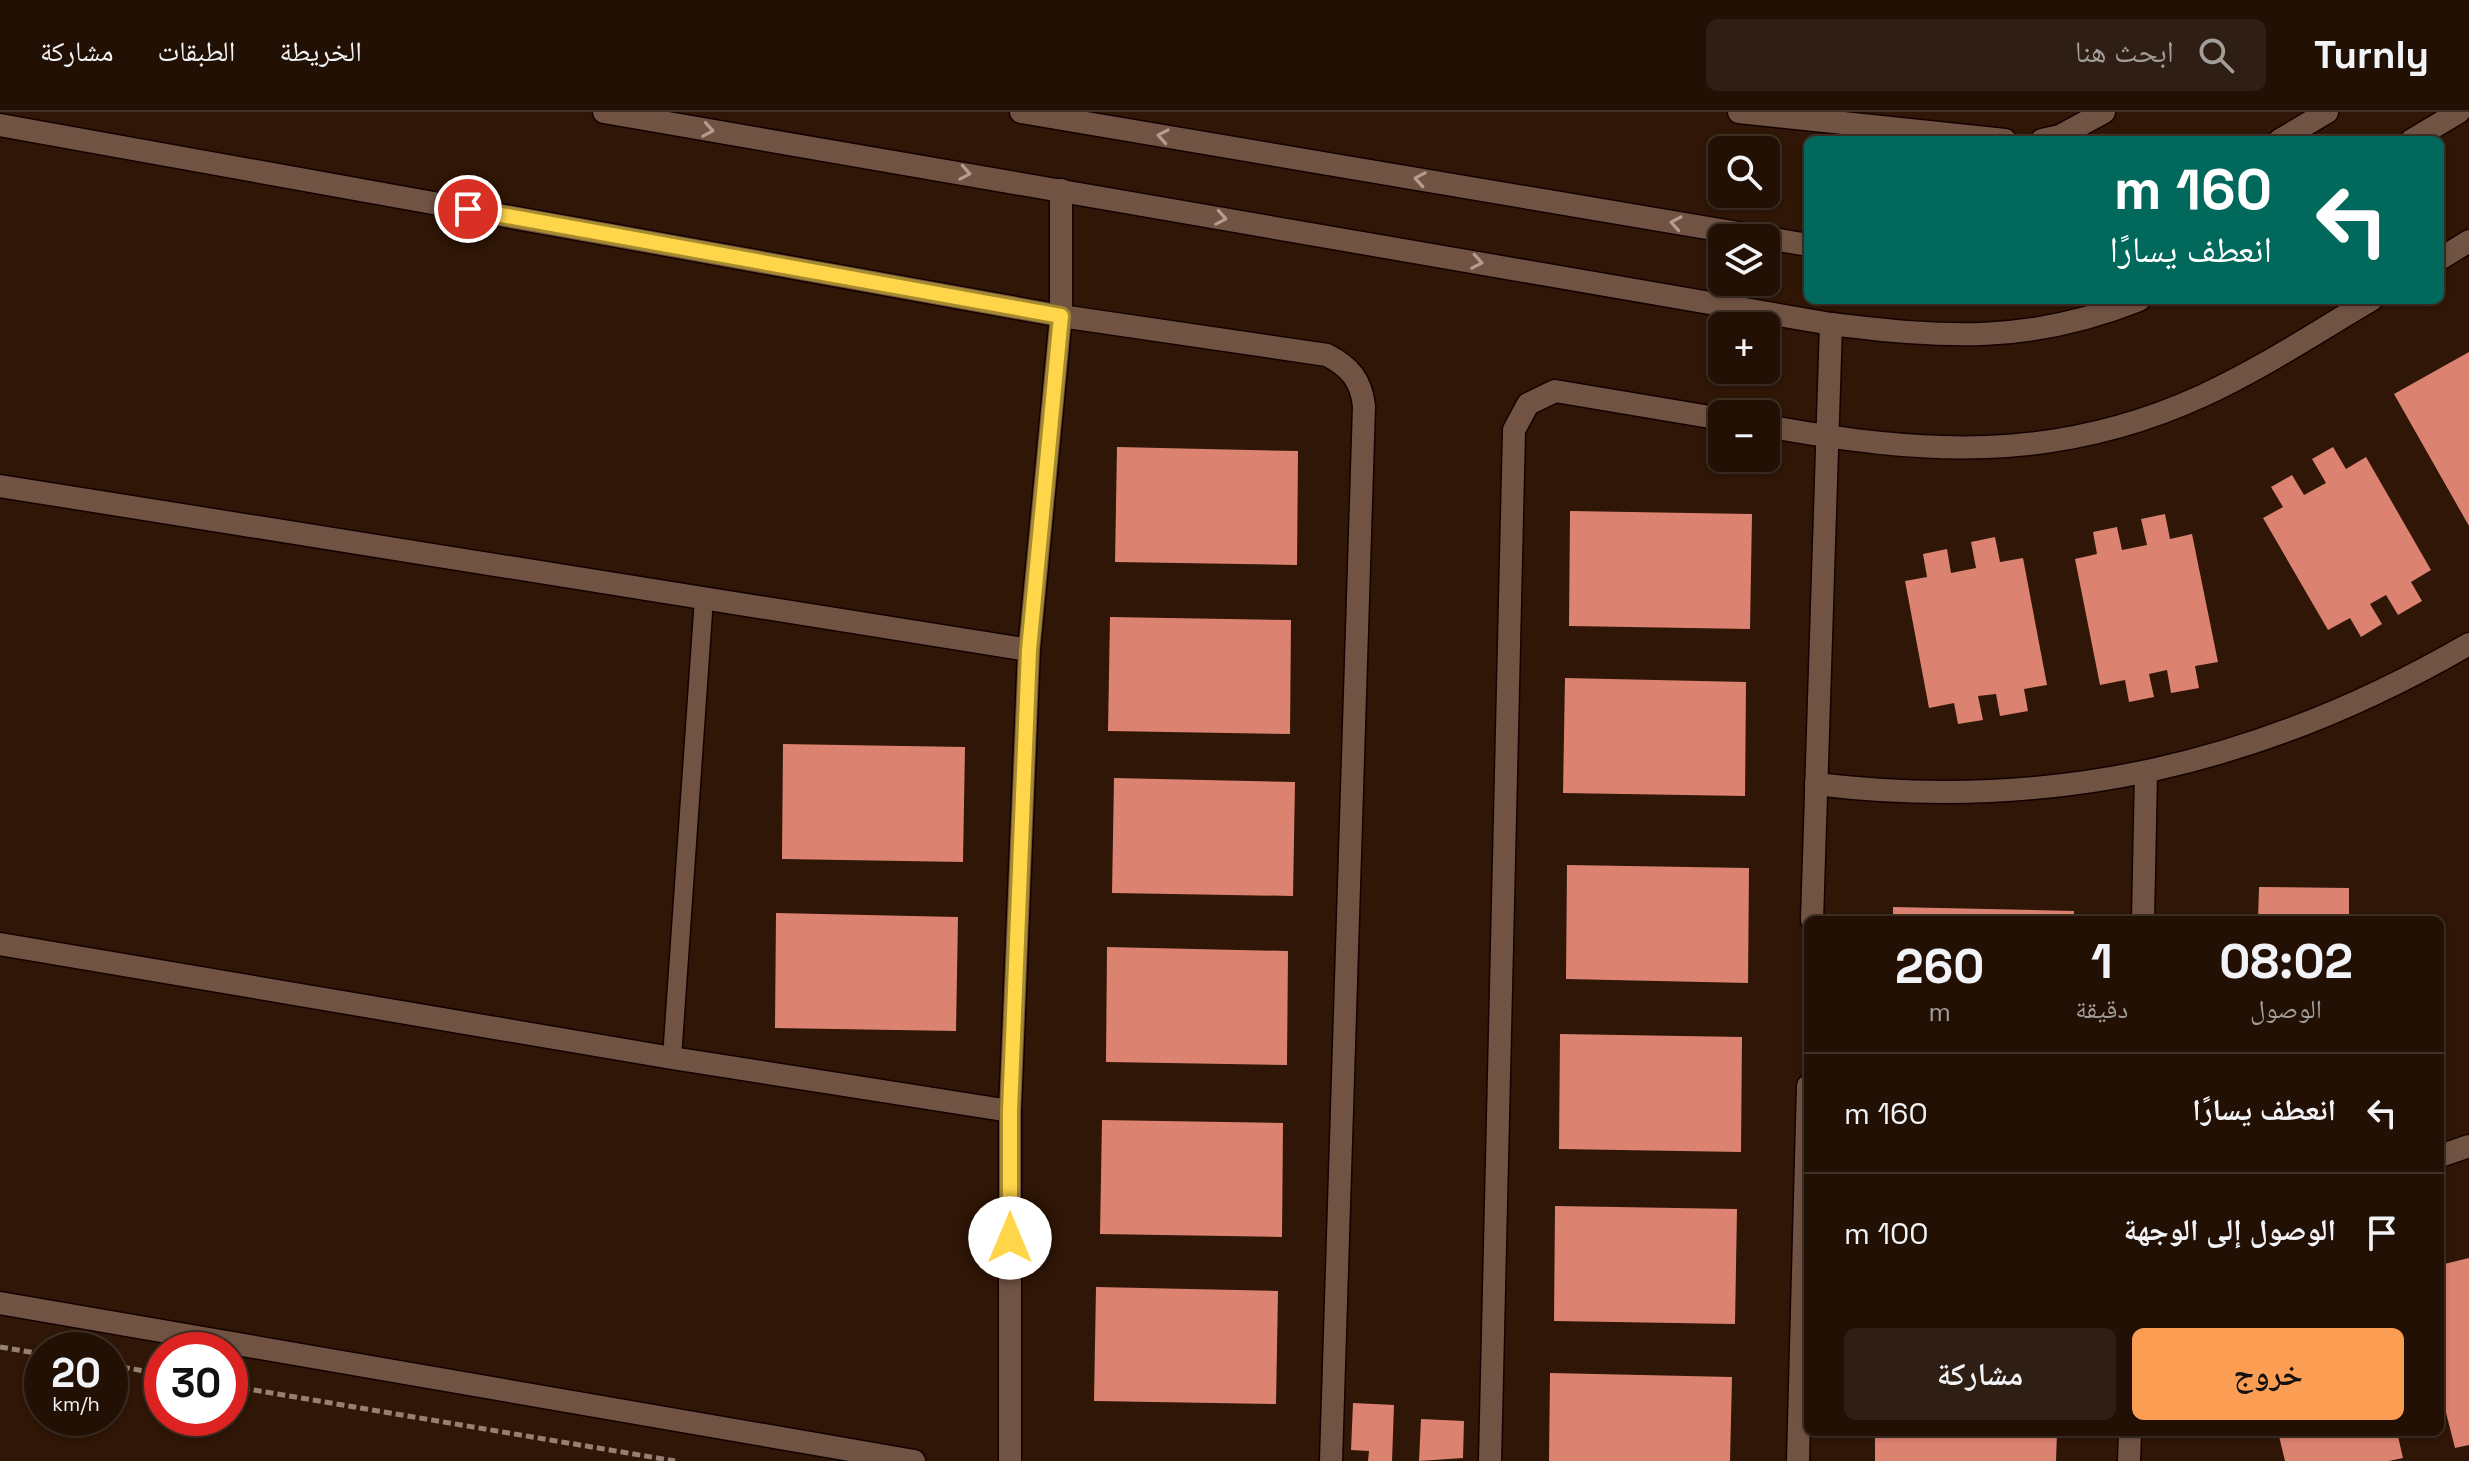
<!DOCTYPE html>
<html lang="ar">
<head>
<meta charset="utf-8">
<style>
	:root { --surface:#231004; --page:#2f1e13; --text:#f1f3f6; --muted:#a39d9a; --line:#403026; --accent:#fc9d54 }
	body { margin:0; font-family:"Space Grotesk","Noto Naskh Arabic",sans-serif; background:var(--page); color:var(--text); direction:rtl; height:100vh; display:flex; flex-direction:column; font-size:30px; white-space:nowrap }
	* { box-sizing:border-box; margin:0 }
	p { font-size:26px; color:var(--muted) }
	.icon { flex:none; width:44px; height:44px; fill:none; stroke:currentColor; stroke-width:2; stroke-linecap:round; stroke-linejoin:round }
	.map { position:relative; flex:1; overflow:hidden; direction:ltr }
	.sheet { position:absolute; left:1804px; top:804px; width:640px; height:520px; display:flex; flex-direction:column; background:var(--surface); border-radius:12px; box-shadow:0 2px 6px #0004,0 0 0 2px var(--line); direction:rtl }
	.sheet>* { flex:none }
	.top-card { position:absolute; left:1804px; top:24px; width:640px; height:168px; border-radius:12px; box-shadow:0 2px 6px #0004,0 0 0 2px var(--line); direction:rtl; background:#00695c; color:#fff; overflow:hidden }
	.controls { position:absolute; left:1708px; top:24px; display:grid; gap:16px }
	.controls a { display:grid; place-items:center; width:72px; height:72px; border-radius:12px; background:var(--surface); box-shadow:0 2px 6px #0004,0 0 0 2px var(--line); font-size:40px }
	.speed { position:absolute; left:24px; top:1220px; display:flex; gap:16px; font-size:40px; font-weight:700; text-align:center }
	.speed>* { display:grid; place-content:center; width:104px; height:104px; border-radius:50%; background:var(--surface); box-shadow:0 2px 6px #0004,0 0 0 2px var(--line); line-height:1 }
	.speed small { font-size:20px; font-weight:400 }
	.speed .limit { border:12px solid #d22; background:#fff; color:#111 }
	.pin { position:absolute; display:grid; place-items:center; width:68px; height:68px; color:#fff; margin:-34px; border:4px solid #fff; border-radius:50%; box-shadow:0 2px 8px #0007 }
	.me { position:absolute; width:88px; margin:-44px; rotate:0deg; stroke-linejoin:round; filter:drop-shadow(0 0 6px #0008) }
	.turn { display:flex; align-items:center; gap:28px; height:168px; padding:0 40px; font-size:36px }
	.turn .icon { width:104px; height:104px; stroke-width:2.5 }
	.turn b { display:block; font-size:56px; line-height:68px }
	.eta { display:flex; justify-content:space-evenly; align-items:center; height:136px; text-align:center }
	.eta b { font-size:48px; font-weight:600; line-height:56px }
	.button { display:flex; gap:16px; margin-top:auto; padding:16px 40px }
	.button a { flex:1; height:92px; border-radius:12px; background:var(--accent); color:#111; font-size:32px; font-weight:600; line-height:92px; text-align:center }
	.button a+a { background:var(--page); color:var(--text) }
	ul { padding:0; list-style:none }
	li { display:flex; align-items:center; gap:24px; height:120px; padding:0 40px; border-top:2px solid var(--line) }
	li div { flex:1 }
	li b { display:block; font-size:30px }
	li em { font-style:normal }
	header { display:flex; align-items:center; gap:48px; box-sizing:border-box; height:112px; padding:0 40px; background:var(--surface); border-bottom:2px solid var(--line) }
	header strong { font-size:38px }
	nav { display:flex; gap:44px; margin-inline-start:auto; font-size:28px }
	.search { width:560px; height:72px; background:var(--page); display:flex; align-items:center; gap:20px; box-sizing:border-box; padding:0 28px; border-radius:12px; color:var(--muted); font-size:30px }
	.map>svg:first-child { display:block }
	.building { fill:#db8370 }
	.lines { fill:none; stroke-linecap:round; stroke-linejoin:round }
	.service-casing { stroke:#150200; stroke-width:21 }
	.minor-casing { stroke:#150200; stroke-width:25 }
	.tertiary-casing { stroke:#150200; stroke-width:25 }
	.path { stroke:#958073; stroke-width:5; stroke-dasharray:8 4; stroke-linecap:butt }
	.service { stroke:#715343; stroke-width:18 }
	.minor { stroke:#715343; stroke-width:22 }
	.tertiary { stroke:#715343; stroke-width:22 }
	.oneway { stroke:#b49c8e }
	.route-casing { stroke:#a68a30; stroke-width:20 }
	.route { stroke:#ffd54a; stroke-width:14 }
</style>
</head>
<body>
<header>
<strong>Turnly</strong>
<div class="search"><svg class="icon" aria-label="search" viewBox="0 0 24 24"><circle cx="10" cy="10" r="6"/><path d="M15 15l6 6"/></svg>ابحث هنا</div>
<nav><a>الخريطة</a><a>الطبقات</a><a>مشاركة</a></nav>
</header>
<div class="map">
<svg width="2469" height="1349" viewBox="0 0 2469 1349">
	<rect width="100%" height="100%" fill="#2f1606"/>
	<g class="building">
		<polygon points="2469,240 2469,414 2394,282"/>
		<polygon points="1117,335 1298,339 1297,453 1115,450"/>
		<polygon points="2333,335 2346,357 2366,345 2431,458 2411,470 2422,489 2398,503 2386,483 2370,492 2382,512 2361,525 2350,506 2328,518 2263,406 2283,395 2271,375 2292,363 2304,383 2326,371 2312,347"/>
		<polygon points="1570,399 1752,402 1750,517 1569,514"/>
		<polygon points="2165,402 2170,427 2192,422 2218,550 2195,554 2199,576 2171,581 2167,558 2149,562 2154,585 2129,590 2125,568 2100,573 2075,447 2097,442 2093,420 2117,415 2122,438 2147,433 2141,407"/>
		<polygon points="1995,425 2000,450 2023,446 2047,573 2024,577 2028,599 2000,604 1996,582 1978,584 1983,608 1958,612 1954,591 1929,596 1905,469 1927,465 1923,442 1947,437 1951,461 1976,456 1971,430"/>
		<polygon points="1110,505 1291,508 1290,622 1108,619"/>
		<polygon points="1565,566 1746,570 1745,684 1563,681"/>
		<polygon points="783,632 965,635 963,750 782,747"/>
		<polygon points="1114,666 1295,670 1293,784 1112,781"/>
		<polygon points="1567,753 1749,756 1748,871 1566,867"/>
		<polygon points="2259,775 2349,776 2349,808 2258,808"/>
		<polygon points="1893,795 2074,799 2074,808 1893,808"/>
		<polygon points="776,801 958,805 956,919 775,916"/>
		<polygon points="1107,835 1288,839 1287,953 1106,950"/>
		<polygon points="1560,922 1742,925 1741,1040 1559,1037"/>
		<polygon points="1102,1008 1283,1011 1282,1125 1100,1122"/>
		<polygon points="1555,1094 1737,1097 1735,1212 1554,1209"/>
		<polygon points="2469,1146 2469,1333 2455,1336 2440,1277 2440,1153"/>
		<polygon points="1096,1175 1278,1179 1276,1292 1094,1289"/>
		<polygon points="1550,1261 1732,1265 1730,1349 1549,1349"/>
		<polygon points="1353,1291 1394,1293 1392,1349 1368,1349 1369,1339 1351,1338"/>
		<polygon points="1421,1307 1464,1309 1463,1346 1419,1349"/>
		<polygon points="1875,1320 2057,1320 2056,1349 1875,1349"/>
		<polygon points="2278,1320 2397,1320 2403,1346 2389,1349 2285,1349"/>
	</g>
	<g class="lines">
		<g class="service-casing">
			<polyline id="service" points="672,946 704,486"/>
		</g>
		<g class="minor-casing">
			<g id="minor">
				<polyline points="1739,0 2005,28"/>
				<path d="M0,13l1061,191 266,39c23,12 34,25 37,51l-33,1055"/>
				<polyline points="2042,28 2060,24 2104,0"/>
				<polyline points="2440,147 2469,129"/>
				<path d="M1766,314c155,28 287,38 436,-30 59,-27 113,-63 169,-96"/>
				<polyline points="0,374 1029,538"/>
				<path d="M1816,672c237,29 448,-21 653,-140"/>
				<polyline points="1812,808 1831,212"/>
				<polyline points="2143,808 2146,661"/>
				<polyline points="0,832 672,946 1010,999"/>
				<polyline points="2440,1044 2469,1034"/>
				<polyline points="0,1191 914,1349"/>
				<polyline points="1010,1349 1010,999 1029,538 1061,204 1061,78"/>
				<polyline points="1490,1349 1514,318 1528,292 1555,279 1722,307"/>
				<polyline points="1798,1349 1808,974"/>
				<polyline points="2129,1349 2130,1320"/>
			</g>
		</g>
		<g class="tertiary-casing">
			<g id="tertiary">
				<path d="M604,0l1227,212c114,14 198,20 308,-24"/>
				<polyline points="1021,0 1808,133"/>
				<polyline points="2280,28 2327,0"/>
				<polyline points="2412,28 2459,0"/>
			</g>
		</g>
		<g class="path">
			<polyline points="0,1235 42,1242"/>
			<polyline points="110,1253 162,1262"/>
			<polyline points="230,1274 675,1349"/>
		</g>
		<use href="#service" class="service"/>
		<use href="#minor" class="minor"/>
		<use href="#tertiary" class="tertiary"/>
	</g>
	<defs><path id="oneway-chevron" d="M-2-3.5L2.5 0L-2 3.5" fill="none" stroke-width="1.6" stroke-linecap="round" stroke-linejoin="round" transform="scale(2)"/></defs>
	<g class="oneway">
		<use href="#oneway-chevron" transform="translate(708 18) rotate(10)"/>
		<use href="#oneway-chevron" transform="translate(1163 24) rotate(-170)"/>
		<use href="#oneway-chevron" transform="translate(965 61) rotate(10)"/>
		<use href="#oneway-chevron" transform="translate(1420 67) rotate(-170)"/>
		<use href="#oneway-chevron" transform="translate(1221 106) rotate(10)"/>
		<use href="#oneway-chevron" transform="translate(1676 111) rotate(-170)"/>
		<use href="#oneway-chevron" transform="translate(1477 150) rotate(10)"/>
	</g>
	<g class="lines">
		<g class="route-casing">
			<polyline id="route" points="468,97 1061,204 1029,538 1010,999 1010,1126"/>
		</g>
		<use href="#route" class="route"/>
	</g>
</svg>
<div class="controls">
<a><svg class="icon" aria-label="search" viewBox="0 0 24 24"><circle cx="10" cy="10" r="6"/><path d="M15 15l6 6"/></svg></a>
<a><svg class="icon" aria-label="layers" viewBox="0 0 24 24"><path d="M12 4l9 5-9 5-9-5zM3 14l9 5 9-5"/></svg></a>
<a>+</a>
<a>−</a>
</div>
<div class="speed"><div>20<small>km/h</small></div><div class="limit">30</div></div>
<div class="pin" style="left:468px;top:97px;background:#d93025"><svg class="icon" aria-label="arrive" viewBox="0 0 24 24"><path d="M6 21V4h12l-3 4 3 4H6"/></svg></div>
<svg class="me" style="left:1010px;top:1126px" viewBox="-20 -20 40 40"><circle r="19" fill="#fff"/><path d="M0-13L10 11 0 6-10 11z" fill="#ffd54a"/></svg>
<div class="top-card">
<div class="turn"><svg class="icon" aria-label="left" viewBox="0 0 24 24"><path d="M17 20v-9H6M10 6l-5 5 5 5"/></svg><div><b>160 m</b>انعطف يسارًا</div></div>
</div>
<section class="sheet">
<div class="eta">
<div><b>08:02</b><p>الوصول</p></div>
<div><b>1</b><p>دقيقة</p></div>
<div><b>260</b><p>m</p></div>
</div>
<ul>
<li><svg class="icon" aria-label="left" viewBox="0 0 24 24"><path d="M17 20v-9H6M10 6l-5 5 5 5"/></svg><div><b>انعطف يسارًا</b></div><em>160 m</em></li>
<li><svg class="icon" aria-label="arrive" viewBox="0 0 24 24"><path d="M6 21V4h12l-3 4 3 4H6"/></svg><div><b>الوصول إلى الوجهة</b></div><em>100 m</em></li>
</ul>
<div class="button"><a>خروج</a><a>مشاركة</a></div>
</section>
</div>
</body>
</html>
